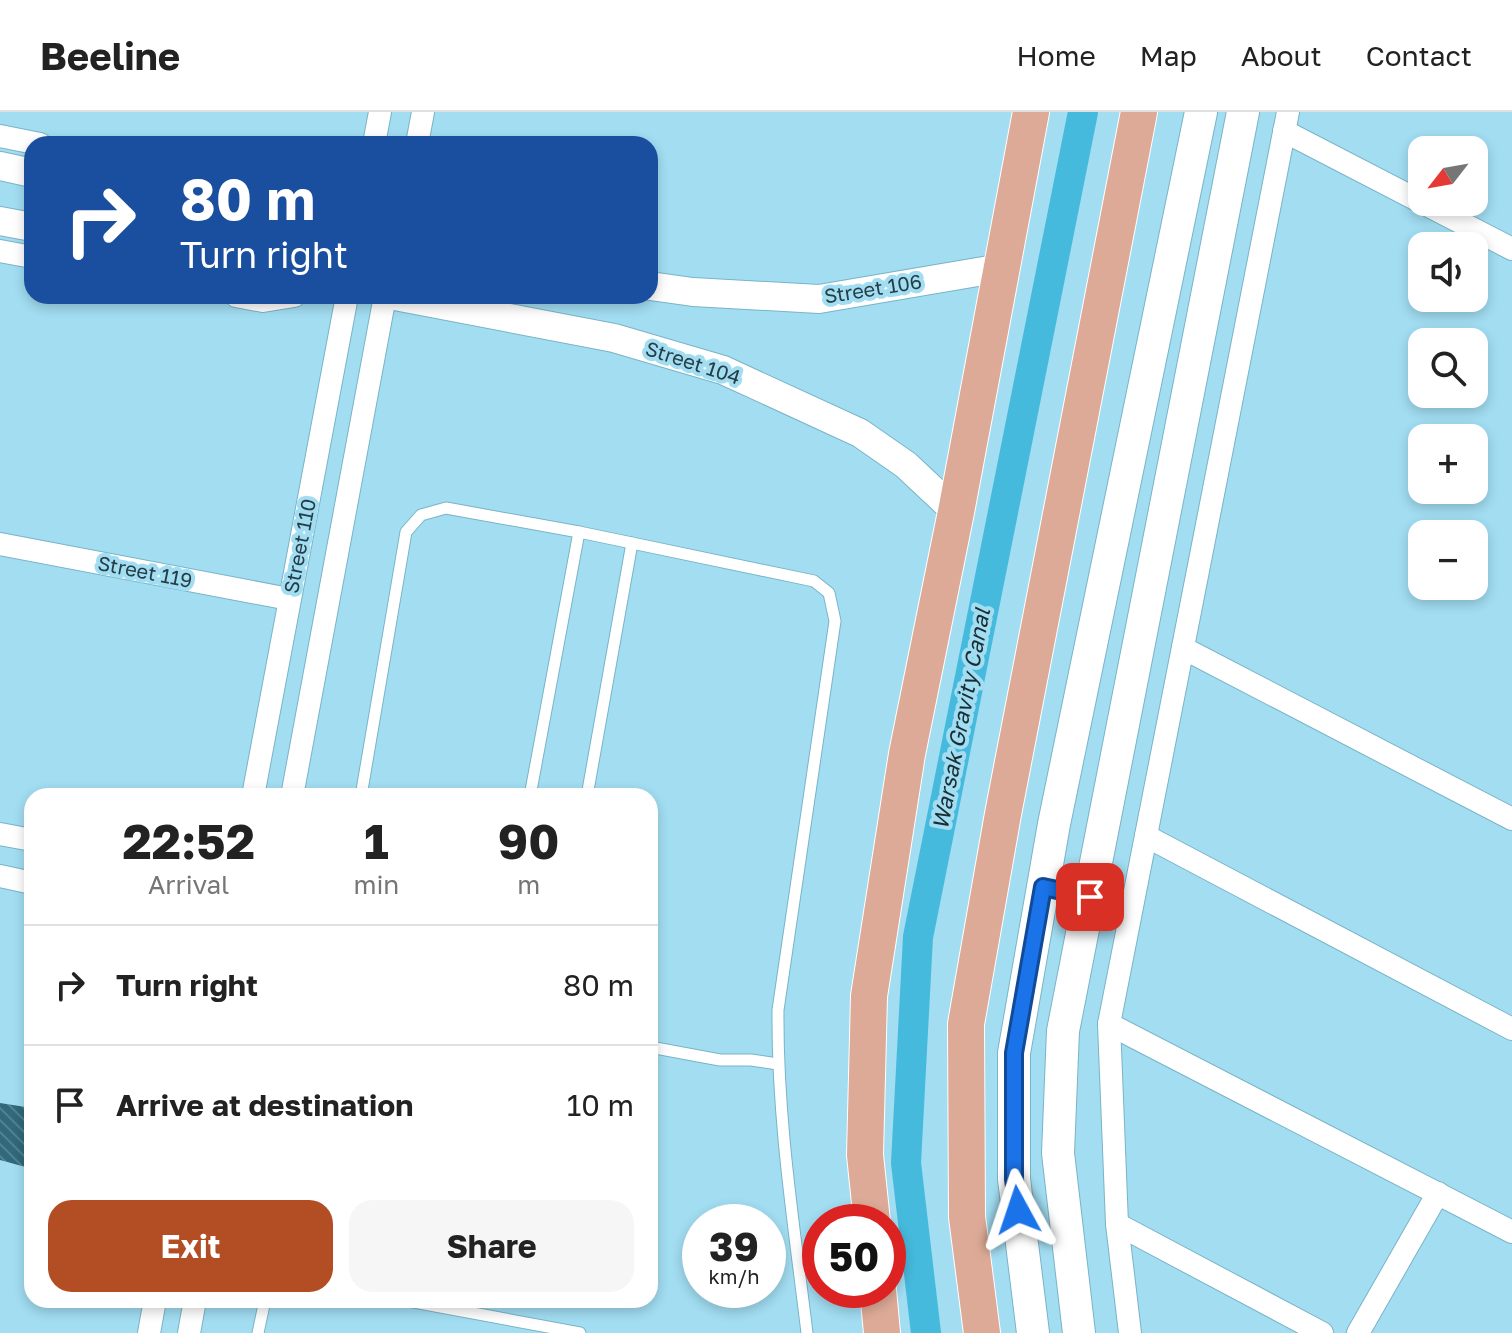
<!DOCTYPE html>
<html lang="en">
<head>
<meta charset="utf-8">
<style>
	:root { --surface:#fff; --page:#f6f6f6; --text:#222; --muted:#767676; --line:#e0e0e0; --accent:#b34d23 }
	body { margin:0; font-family:"Golos Text",sans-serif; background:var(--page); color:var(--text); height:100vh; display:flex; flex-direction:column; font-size:30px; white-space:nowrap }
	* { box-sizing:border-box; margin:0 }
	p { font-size:26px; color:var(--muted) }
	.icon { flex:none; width:44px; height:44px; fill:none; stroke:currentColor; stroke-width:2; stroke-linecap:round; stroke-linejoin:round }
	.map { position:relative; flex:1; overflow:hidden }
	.panel { position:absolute; left:24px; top:676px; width:634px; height:520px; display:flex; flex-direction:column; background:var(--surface); border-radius:24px; box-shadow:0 4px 12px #0003 }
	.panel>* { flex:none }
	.top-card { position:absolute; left:24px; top:24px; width:634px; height:168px; border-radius:24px; box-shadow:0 4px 12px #0003; background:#1a4fa0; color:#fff; overflow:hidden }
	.needle { width:52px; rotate:239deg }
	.fabs { position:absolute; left:1408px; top:24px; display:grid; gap:16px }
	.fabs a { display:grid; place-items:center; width:80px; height:80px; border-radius:16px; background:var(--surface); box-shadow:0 4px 12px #0003; font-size:40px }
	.speed { position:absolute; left:682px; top:1092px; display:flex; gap:16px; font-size:40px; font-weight:700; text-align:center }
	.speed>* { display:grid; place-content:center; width:104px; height:104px; border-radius:50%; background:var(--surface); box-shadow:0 4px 12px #0003; line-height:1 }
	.speed small { font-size:20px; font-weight:400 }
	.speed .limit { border:12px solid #d22; background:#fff; color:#111 }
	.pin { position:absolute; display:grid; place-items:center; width:68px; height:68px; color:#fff; margin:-34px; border-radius:16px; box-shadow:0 4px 12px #0006 }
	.me { position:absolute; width:88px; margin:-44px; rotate:355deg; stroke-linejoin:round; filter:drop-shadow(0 0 6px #0008) }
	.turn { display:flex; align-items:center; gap:28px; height:168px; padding:0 24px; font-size:36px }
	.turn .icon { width:104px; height:104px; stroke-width:2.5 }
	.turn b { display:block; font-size:56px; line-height:68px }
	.eta { display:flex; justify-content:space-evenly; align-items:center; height:136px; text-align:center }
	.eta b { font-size:48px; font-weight:700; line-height:56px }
	.cta { display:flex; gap:16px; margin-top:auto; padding:16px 24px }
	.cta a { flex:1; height:92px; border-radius:24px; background:var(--accent); color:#fff; font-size:32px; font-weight:700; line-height:92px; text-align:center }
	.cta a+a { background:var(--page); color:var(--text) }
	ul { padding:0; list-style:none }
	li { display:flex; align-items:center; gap:24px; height:120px; padding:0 24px; border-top:2px solid var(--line) }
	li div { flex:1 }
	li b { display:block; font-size:30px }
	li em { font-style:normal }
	header { display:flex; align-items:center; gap:48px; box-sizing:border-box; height:112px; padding:0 40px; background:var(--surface); border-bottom:2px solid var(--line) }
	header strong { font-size:38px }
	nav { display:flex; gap:44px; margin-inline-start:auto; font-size:28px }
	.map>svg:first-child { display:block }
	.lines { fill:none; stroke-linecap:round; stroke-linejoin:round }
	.canal { stroke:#45badd; stroke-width:30 }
	.building { fill:url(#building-back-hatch) }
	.service-casing { stroke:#79b4c7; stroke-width:13 }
	.minor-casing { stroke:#79b4c7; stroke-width:24 }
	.tertiary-casing { stroke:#79b4c7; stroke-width:30 }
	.secondary-casing { stroke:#79b4c7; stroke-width:34 }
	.primary-casing { stroke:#fff; stroke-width:38 }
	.service { stroke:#fff; stroke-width:11 }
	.minor { stroke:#fff; stroke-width:22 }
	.tertiary { stroke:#fff; stroke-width:28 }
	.secondary { stroke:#fff; stroke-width:32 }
	.primary { stroke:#ddaa97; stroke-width:36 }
	.route-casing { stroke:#114b97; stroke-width:20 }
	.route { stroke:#1a73e8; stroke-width:14 }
	.labels { text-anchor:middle; stroke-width:8; stroke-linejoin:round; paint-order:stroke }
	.street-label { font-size:20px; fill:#253d45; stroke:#a2ddf2 }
	.water-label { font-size:22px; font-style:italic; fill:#192d33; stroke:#a2ddf2 }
</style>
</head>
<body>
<header>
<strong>Beeline</strong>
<nav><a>Home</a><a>Map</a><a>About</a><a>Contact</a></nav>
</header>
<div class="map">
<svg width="1512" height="1221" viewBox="0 0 1512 1221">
	<defs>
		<pattern id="building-back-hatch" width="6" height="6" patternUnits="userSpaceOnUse" patternTransform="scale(2)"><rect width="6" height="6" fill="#2f697b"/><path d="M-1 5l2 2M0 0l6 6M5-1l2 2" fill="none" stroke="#53808e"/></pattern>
	</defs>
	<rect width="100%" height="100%" fill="#a2ddf2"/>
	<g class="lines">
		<polyline class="canal" points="926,1221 906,1051 918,825 1083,0"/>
	</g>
	<polygon class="building" points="0,991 32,996 32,1043 29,1056 0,1048"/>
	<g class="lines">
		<g class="service-casing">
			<g id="service">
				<polyline points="361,684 406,420 421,403 446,396 579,420"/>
				<polyline points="530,684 579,420 632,431"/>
				<path d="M587,684l45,-253 182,38 15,12 6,28 -57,389c-1,109 16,215 29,323"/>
				<polyline points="650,935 720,948 751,948 778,952"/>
				<polyline points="403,1188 580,1221"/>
				<polyline points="258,1221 265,1188"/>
			</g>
		</g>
		<g class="minor-casing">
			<g id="minor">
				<polyline points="1284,19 1512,137"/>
				<polyline points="0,24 40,32"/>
				<polyline points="374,32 380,0"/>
				<polyline points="417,32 423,0"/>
				<polyline points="0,139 32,145"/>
				<polyline points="236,184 263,189 294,184"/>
				<polyline points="0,432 289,487"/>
				<polyline points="1183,536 1512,707"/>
				<polyline points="253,684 347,184"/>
				<polyline points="292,684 385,184"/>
				<polyline points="0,722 32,728"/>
				<polyline points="1146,724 1512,917"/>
				<polyline points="0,764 32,771"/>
				<polyline points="1109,912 1512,1120"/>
				<polyline points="1117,1112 1322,1221"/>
				<polyline points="149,1221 155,1188"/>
				<polyline points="189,1221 195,1188"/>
				<polyline points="1130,1221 1117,1112 1109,912 1288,0"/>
				<polyline points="1358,1221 1438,1081"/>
			</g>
		</g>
		<g class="tertiary-casing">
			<g id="tertiary">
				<polyline points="0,54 32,61"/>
				<polyline points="0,109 32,115"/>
				<polyline points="650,174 693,180 819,187 1001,156"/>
				<polyline points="395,184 614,226 723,258 860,321 906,353 956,400"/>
			</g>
		</g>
		<g class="secondary-casing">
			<g id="secondary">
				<polyline points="1033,1221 1014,1067 1014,941 1054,712 1201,0"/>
				<polyline points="1079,1221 1058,1041 1063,919 1243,0"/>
			</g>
		</g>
		<g class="primary-casing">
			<g id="primary">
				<polyline points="872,1110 865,1043 869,884 907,642 956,400 1031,0"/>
				<polyline points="878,1178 882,1221"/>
				<polyline points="982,1221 967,1105 966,912 1003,702 1139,0"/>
			</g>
		</g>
		<use href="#service" class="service"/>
		<use href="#minor" class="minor"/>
		<use href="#tertiary" class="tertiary"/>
		<use href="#secondary" class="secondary"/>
		<use href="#primary" class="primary"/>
	</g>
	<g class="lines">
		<g class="route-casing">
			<polyline id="route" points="1018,1098 1014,1067 1014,941 1043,775 1090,785"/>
		</g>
		<use href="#route" class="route"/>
	</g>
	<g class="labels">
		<g class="street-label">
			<text transform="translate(873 177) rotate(-9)" y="7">Street 106</text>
			<text transform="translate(693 251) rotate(18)" y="7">Street 104</text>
			<text transform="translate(300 434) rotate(-79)" y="7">Street 110</text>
			<text transform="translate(145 460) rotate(11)" y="7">Street 119</text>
		</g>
		<g class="water-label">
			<text transform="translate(961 607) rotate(-79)" y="8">Warsak Gravity Canal</text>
		</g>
	</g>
</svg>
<div class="fabs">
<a><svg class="needle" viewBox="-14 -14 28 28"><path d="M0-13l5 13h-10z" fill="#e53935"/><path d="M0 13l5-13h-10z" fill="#767676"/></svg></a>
<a><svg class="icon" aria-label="sound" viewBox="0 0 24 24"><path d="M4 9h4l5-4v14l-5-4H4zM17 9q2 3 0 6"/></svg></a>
<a><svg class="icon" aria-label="search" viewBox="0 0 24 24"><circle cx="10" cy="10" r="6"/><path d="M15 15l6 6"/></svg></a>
<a>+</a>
<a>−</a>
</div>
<div class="speed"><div>39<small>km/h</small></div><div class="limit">50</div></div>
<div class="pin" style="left:1090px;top:785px;background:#d93025"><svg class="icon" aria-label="arrive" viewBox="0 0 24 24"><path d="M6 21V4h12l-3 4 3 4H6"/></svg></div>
<svg class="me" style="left:1018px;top:1098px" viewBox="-20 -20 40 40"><path d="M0-17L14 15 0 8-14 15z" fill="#1a73e8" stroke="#fff" stroke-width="4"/></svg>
<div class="top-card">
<div class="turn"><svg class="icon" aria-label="right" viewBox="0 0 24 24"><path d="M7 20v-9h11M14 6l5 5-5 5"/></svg><div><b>80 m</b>Turn right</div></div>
</div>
<section class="panel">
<div class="eta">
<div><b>22:52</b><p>Arrival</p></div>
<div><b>1</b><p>min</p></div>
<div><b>90</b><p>m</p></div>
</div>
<ul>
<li><svg class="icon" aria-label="right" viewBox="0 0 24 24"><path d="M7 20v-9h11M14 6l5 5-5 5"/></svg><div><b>Turn right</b></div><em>80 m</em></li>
<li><svg class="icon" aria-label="arrive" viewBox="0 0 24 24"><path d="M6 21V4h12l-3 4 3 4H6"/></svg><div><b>Arrive at destination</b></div><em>10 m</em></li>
</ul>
<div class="cta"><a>Exit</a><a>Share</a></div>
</section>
</div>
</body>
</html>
